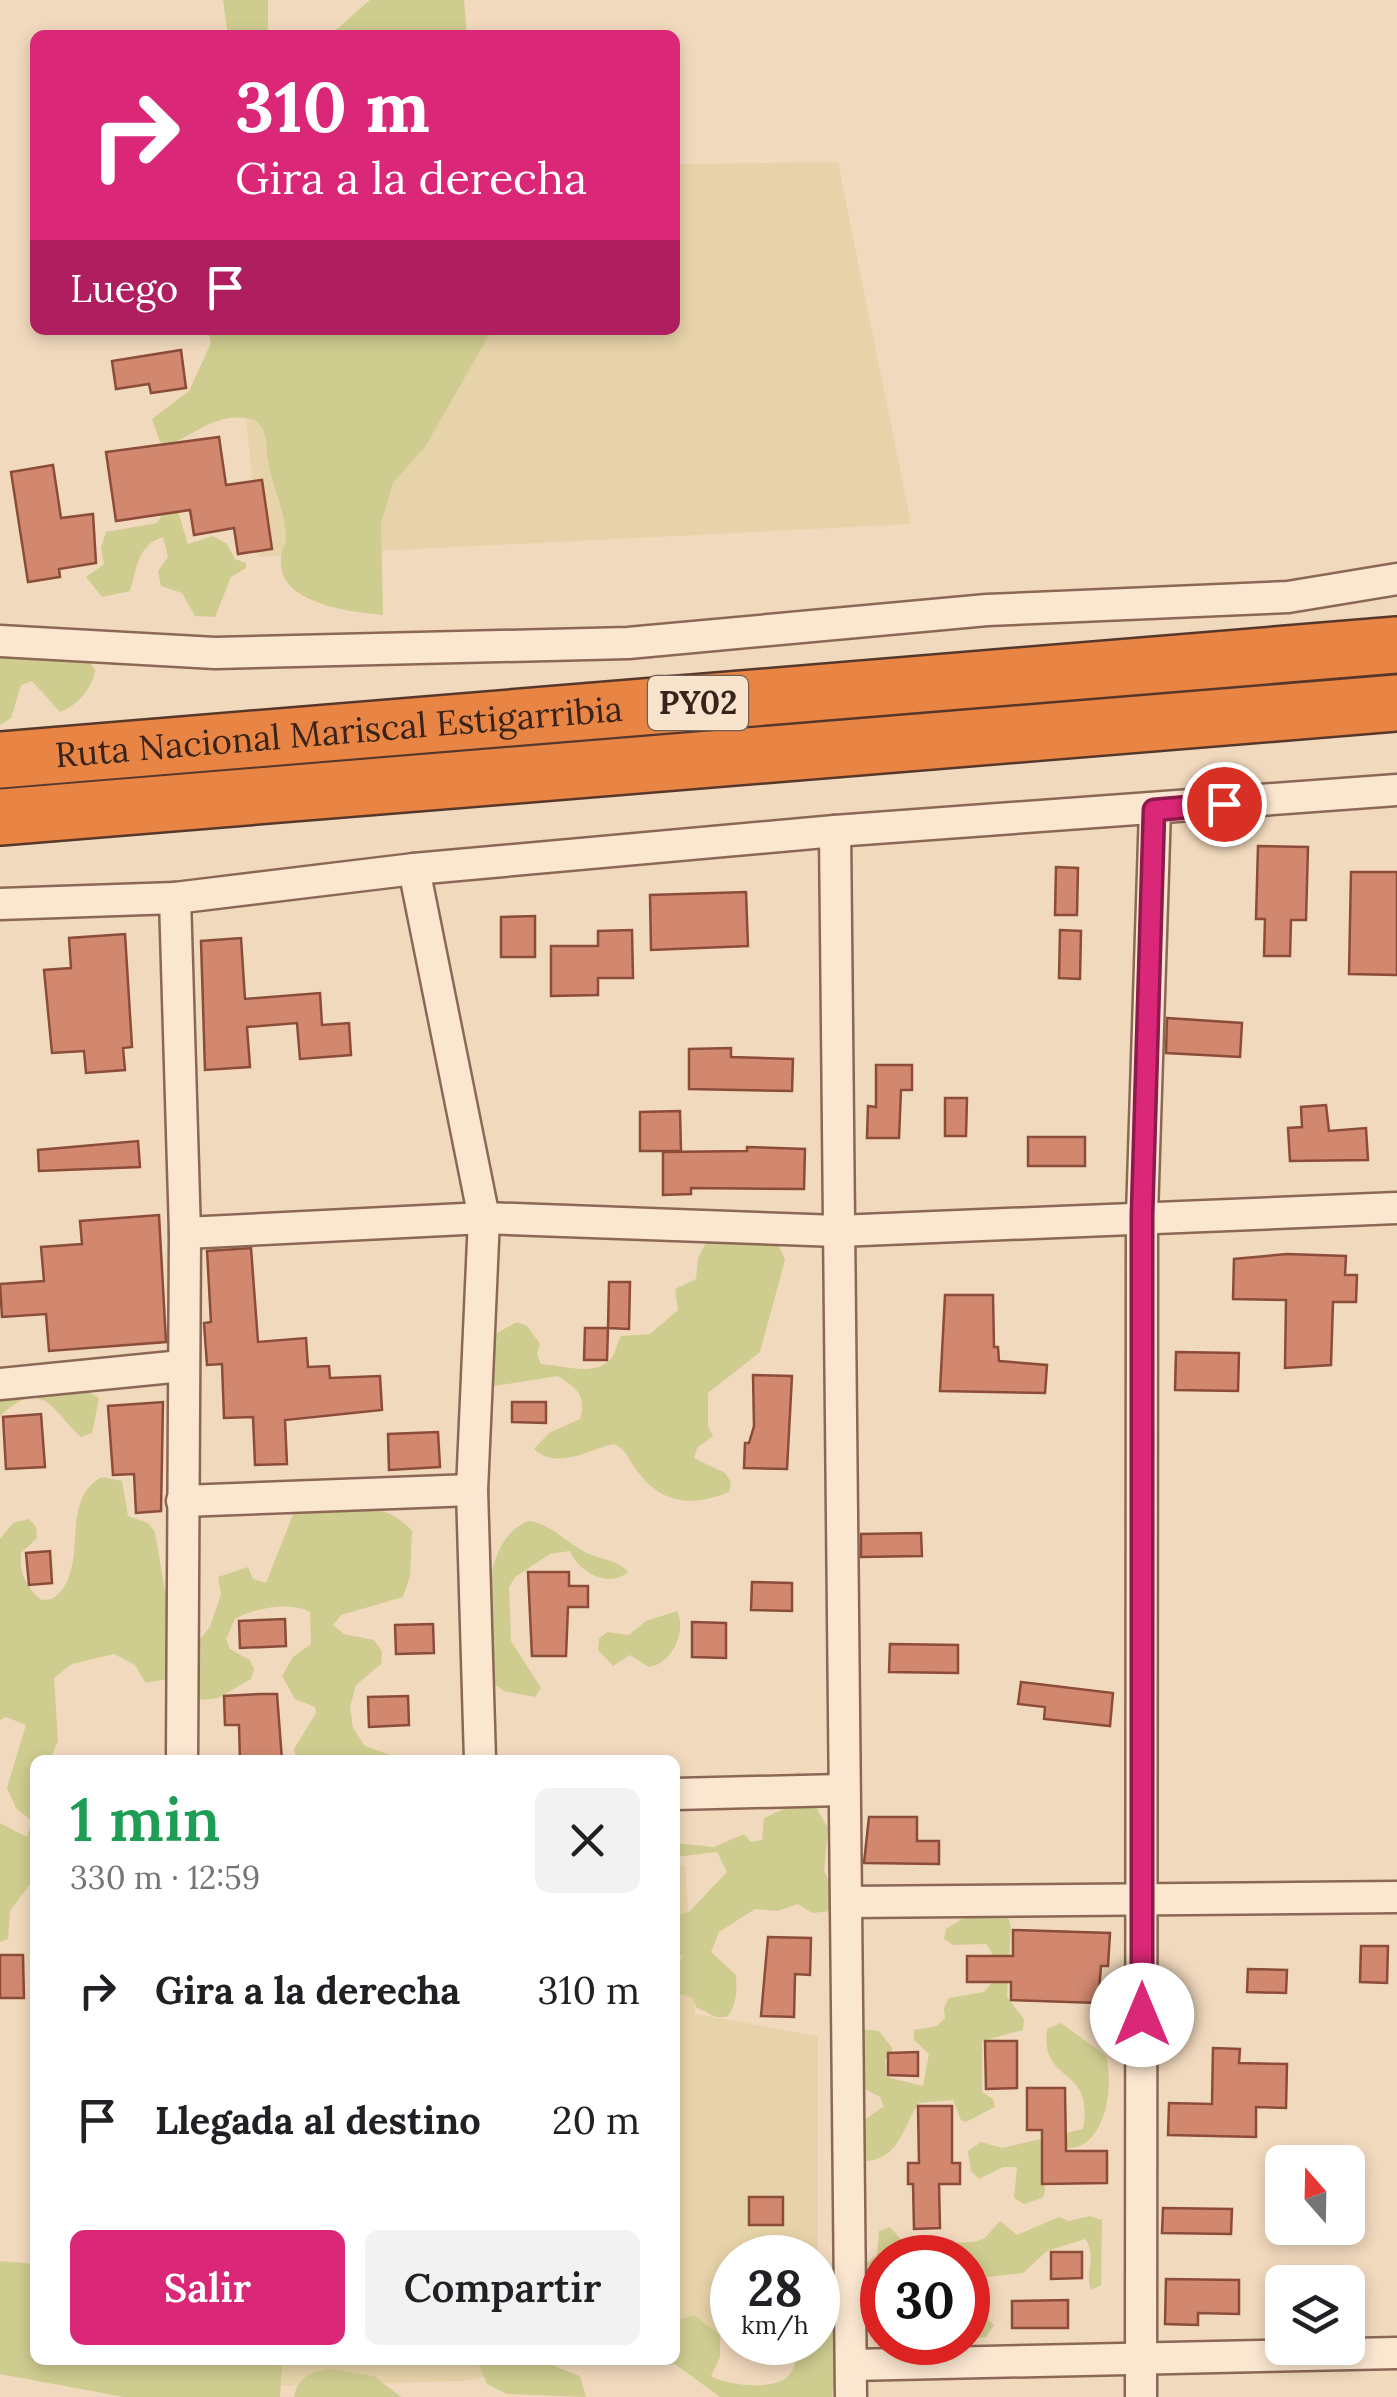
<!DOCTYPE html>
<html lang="es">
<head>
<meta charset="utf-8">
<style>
	:root { --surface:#fff; --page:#f2f2f2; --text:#202124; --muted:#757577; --accent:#db2777 }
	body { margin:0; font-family:Lora,serif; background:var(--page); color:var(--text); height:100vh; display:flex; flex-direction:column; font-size:38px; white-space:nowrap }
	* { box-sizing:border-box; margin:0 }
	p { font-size:32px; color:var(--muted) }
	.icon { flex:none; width:55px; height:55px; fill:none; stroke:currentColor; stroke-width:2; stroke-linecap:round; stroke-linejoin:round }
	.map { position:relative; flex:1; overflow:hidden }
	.drawer { position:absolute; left:30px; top:1755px; width:650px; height:610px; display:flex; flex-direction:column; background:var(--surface); border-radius:15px; box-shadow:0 5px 15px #0003 }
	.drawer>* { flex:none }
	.top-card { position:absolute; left:30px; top:30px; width:650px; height:305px; border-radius:15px; box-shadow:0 5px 15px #0003; background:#db2777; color:#fff; overflow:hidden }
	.needle { width:65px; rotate:340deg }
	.tools { position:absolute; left:1265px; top:2145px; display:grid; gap:20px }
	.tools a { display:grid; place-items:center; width:100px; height:100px; border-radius:15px; background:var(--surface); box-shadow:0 5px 15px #0003; font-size:50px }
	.speed { position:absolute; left:710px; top:2235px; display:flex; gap:20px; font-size:50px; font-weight:700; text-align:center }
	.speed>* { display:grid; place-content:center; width:130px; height:130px; border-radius:50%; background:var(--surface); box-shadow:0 5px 15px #0003; line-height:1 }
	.speed small { font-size:25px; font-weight:400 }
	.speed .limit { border:15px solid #d22; background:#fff; color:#111 }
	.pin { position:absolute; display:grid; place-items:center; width:85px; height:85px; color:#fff; margin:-42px; border:5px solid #fff; border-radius:50%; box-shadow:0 2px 10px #0007 }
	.me { position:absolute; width:110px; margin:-55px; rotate:0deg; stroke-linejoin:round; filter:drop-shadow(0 0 8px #0008) }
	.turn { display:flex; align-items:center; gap:35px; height:210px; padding:0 40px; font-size:45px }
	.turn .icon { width:130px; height:130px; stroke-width:2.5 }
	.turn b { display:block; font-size:70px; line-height:85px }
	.then { display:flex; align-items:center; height:95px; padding:0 40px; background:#0003; gap:20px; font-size:38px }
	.round { display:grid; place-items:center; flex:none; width:105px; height:105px; border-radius:15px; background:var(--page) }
	.summary { display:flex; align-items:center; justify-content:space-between; height:170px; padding:0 40px }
	h1 { font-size:60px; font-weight:600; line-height:75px; color:#1e9e55 }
	.primary-button { display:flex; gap:20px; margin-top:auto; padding:20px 40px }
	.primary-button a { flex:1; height:115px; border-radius:15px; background:var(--accent); color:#fff; font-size:40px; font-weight:600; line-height:115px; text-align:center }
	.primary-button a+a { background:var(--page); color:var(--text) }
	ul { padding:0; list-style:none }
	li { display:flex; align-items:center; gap:30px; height:130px; padding:0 40px }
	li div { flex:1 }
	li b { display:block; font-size:38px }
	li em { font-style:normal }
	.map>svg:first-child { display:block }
	.farmland { fill:#e7d3a9 }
	.green { fill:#cfcc90 }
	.building { fill:#d2886f; stroke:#8b4c39; stroke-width:2.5 }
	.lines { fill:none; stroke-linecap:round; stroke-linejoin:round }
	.street-casing { stroke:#8a6855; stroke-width:35 }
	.highway-casing { stroke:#57372a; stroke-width:60 }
	.street { stroke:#fbe7d0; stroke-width:30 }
	.highway { stroke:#e88545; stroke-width:55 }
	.route-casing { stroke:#8e194d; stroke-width:25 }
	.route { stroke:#db2777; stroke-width:18 }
	.labels { text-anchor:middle; stroke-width:8; stroke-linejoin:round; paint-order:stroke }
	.shield { fill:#f8e4cd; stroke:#725e50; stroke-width:2.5 }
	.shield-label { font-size:32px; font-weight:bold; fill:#38241b }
	.street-label { font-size:35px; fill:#38241b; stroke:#f8e4cd }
</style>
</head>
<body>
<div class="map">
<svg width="1397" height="2397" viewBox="0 0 1397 2397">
	<rect width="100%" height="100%" fill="#f1d9bd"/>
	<g class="farmland">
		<polygon points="838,162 911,524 260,557 237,330 675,330 675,164"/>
		<polygon points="675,1865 685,1865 695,2014 818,2036 818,2290 818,2258 732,2258 732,2283 720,2283 715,2356 675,2355"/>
		<polygon points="283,2360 582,2360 461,2381 282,2386"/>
	</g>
	<g class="green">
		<polygon points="223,0 268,0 268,35 228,35"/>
		<polygon points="370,0 464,0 467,35 330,35"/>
		<path d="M208,330h284l-67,117 -32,36 -12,40 2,92c-32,-3 -107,-11 -102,-57 0,-8 6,-14 5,-22 -1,-27 -14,-50 -18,-75 -3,-17 2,-27 -13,-41 -45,-13 -73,31 -95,22l-8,-23 37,-28 22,-48z"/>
		<path d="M166,509h11l11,35 25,-8 14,8 8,15 11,4v5l-15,9 -16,40 -20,-1 -13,-23 -21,-7 -3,-15 10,-14 -5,-20c-26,8 -26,32 -33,54l-28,6 -16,-20 18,-13 -3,-16 5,-16 51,-9z"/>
		<path d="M0,641l89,20 6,9c-2,18 -18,36 -35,42l-28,-31 -11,4 -10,33 -11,7z"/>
		<path d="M708,1239l69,3 8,18 -25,92 -52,41v33l5,10 -16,12 -3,10 31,15 6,9 -2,10c-38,15 -68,13 -94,-24 -8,-11 -8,-18 -21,-24 -25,5 -57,27 -80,5l15,-16 31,-14c7,-23 -3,-31 -22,-43l-63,10 -6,-10 8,-43 20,-11 10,4 13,18 -3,10 4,10c20,1 52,13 69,-4 5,-5 7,-17 11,-24l29,-2 28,-24 -3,-21 21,-10 2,-21z"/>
		<path d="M0,1371l76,14 23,13 -7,35 -11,4c-29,-27 -39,-61 -81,-21z"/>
		<path d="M102,1477l20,4 6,35 20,7 7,9 14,83 -2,64 -21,4 -11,-18 -21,-11 -42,10 -18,14 4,63 -8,19h-15v117l-25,34 -2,28 -8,3v-119l27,14 5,-16 -16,-13 -9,-20 19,-63 -20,-8 -6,3v-181l13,-16 16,-4 7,8 1,11 -16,15c-2,21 5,33 20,47l11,-1c41,-27 4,-98 50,-122z"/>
		<path d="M296,1507c42,0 87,-10 116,24l-2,45 -7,21 -62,18 -8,10 11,9 30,6 8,11 -1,13 -25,21 -6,22 3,21 12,18 39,14h-107l-3,-11 22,-36 -1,-6 -20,-8 -13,-23 11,-19 18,-13 -1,-32c-19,-11 -57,-4 -75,7l-9,20 4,10 20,11 4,9 -3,10 -33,19 -16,2 -8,-6 2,-50 14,-17 11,-33 -3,-17 30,-10 5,12 13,4z"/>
		<path d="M529,1521c20,2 39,22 56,31 15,8 32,7 43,20 -20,17 -49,0 -58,-21l-20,3 -35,23 -6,10 2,54 30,47 -6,9 -31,-6 -17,-12c0,-45 -10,-139 42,-158z"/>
		<path d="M677,1611c10,20 -5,53 -28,56l-19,-12 -17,11 -15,-16 1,-11 8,-7 22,3 17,-14z"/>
		<path d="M798,1772l11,6 2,21 17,29 -4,43 10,19 -2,21 -20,2 -14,-9 -21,7 -22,-2 -36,23 -8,20 25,23c1,15 1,30 -9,42h-11l-20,-10 -4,-10 -17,-4v-24l8,-12 -8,-10v-31l14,-4 38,-40 -10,-20 -42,5v-14l39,4 30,-13 7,8 11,-2 2,-22 20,-9 -2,-21z"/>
		<path d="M995,1914l12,1 4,11 -4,71 17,22 -1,11 -41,11v51l11,7 2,8 -29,15 -5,-2 -8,-20 -34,3c-16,22 -19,60 -59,58l1,-39 23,-16 -4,-9 -19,-10 1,-58 17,2 14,18 -8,11 1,17 37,9 6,-32 -15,-14v-10l23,-4 8,-8 -1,-10 5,-10 35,-6c14,-14 14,-33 2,-48l-33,1 -9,-6 2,-10 16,-10z"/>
		<path d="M1061,2023l45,33c7,25 2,75 -24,89 -11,6 -28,1 -40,4l3,43 -3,6 -18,6 -10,-6 3,-31h-14l-24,12 -8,-8 -3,-20 13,-9 21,6 81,-19c12,-66 -43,-42 -36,-100z"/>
		<path d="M1090,2216l12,4 -1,65 -10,5c-7,-18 7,-34 -6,-51l-38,12 -24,22 -36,4 -10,12 3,23 14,13 -8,12 -18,2v-81h-86v32l-17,-12 -4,-10 16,-14 2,-23 11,-4 15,17 69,-2 11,-4 15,-17 17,14 42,-18 10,4z"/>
		<polygon points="0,2261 35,2264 35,2360 283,2360 280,2397 124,2397 0,2374"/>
		<path d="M825,2299l10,5c9,19 1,72 -3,93h-112l-45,-33 -21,1 -3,-5h24v-39l19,-6 26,20v22l-9,19c13,9 68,16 79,-2 5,-7 9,-22 10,-31l18,-1v-42z"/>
		<polygon points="477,2360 539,2360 580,2376 586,2397 507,2394 487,2384"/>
		<path d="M329,2369l45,7 27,21h-107c4,-21 16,-24 35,-28z"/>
	</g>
	<g class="building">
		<polygon points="181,350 186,388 151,393 149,384 116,389 112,361"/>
		<polygon points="219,437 226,485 262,480 272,549 238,554 234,528 194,535 190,510 116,521 106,452"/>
		<polygon points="53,465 61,518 93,514 96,563 59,569 60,577 28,582 11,472"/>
		<polygon points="1258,846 1308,847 1306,920 1291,920 1290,956 1264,956 1265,919 1256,919"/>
		<polygon points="1056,867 1078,868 1077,915 1055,915"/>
		<polygon points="1351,872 1397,872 1397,975 1349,974"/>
		<polygon points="746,892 748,946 651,950 650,895"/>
		<polygon points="535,916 535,957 501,957 501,917"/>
		<polygon points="632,930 633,978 598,978 598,995 551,996 551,946 598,946 598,931"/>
		<polygon points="1060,930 1081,931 1080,979 1059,978"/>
		<polygon points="125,934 132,1047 123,1048 125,1070 86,1073 84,1051 52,1053 44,970 71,968 69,938"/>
		<polygon points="241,938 245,999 320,993 322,1025 349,1023 351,1055 300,1059 297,1023 247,1027 250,1067 205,1070 201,941"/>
		<polygon points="1167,1018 1242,1023 1240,1057 1166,1053"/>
		<polygon points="731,1048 731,1057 793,1059 792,1091 689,1089 689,1049"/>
		<polygon points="876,1065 912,1065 912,1090 901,1090 899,1138 867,1138 868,1106 876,1107"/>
		<polygon points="945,1098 967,1098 966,1136 945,1136"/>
		<polygon points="1326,1105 1329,1131 1366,1128 1368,1160 1290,1161 1288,1128 1302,1127 1301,1107"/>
		<polygon points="680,1111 681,1151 640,1151 640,1112"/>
		<rect x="1028" y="1137" width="57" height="29"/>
		<polygon points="138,1141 140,1167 39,1171 38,1150"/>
		<polygon points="747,1147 805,1149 804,1189 691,1188 691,1194 663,1195 663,1152 747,1151"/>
		<polygon points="159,1215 166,1342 49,1351 46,1314 2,1317 0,1284 44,1281 41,1247 82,1244 80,1221"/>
		<polygon points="251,1248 258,1342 306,1338 308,1367 329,1366 330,1378 380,1376 382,1410 285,1420 287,1464 255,1465 253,1417 224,1418 222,1364 207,1365 204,1323 211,1322 207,1251"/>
		<polygon points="1287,1254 1346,1256 1345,1275 1357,1275 1356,1302 1333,1302 1331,1365 1285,1368 1286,1300 1233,1299 1234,1259"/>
		<polygon points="609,1282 630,1282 629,1329 608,1328"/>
		<polygon points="945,1295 993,1295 994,1347 998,1347 999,1361 1047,1365 1045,1393 940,1391"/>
		<polygon points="585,1328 608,1328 607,1360 584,1360"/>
		<polygon points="1176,1352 1239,1353 1238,1391 1175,1390"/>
		<polygon points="753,1375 792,1376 787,1469 744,1468 745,1443 749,1443 754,1426"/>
		<polygon points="163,1402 161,1511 136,1513 134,1474 113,1475 108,1406"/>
		<polygon points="512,1402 546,1402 546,1423 512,1422"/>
		<polygon points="41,1414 45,1467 6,1469 3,1417"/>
		<polygon points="438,1432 440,1467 389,1470 388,1434"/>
		<polygon points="921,1533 922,1556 861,1557 861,1534"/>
		<polygon points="50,1551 52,1583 29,1585 26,1553"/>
		<polygon points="528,1572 569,1572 569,1586 588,1586 588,1607 568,1607 566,1656 532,1656"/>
		<polygon points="752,1582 792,1583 792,1611 751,1610"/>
		<polygon points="285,1619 286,1646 240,1648 239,1621"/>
		<polygon points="692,1622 726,1623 726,1658 692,1657"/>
		<polygon points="433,1624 434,1653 396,1654 395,1625"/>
		<polygon points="890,1644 958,1645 958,1673 889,1672"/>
		<polygon points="1021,1682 1113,1693 1110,1726 1044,1719 1045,1707 1018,1704"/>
		<polygon points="260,1694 277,1694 282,1760 240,1760 239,1725 225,1725 224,1696"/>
		<polygon points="408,1696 409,1725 369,1727 368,1697"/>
		<polygon points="869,1817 917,1817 917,1841 939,1841 939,1864 864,1863"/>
		<polygon points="1013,1930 1110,1933 1108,1966 1101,1966 1098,2003 1011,2000 1011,1982 967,1982 967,1956 1013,1956"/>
		<polygon points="768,1937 811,1938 810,1975 795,1974 794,2017 761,2016"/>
		<polygon points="1361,1946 1388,1946 1387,1983 1360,1982"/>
		<polygon points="0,1955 23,1955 24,1998 0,1998"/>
		<polygon points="1248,1969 1287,1970 1286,1993 1247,1992"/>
		<polygon points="985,2041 1017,2041 1017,2088 986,2089"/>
		<polygon points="1213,2048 1240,2049 1239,2063 1287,2064 1286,2108 1256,2107 1256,2137 1168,2135 1169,2103 1212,2104"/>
		<polygon points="918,2052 918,2076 888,2075 888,2053"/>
		<polygon points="1027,2088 1065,2088 1066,2151 1107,2151 1107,2183 1042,2184 1042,2130 1027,2130"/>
		<polygon points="918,2106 952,2106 952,2163 960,2163 960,2184 939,2184 940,2228 914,2229 913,2184 908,2184 908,2163 919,2163"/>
		<rect x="749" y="2197" width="34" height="28"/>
		<polygon points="1163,2208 1232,2209 1231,2234 1162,2233"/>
		<polygon points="1051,2252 1082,2252 1082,2278 1051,2279"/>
		<polygon points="1166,2279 1239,2280 1239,2314 1198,2313 1198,2325 1165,2324"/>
		<polygon points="1068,2300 1068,2328 1012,2328 1012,2301"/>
	</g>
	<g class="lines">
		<g class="street-casing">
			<g id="street">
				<polyline points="0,641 215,653 628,643 987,610 1288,597 1397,579"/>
				<polyline points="835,831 851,2397"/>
				<polyline points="414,869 484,1218 472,1490 480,1760"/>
				<polyline points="175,898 185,1233 182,1760"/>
				<polyline points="0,904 175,898 414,869 835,831 1397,790"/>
				<polyline points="185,1233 484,1218 838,1231 1397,1208"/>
				<polyline points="0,1384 182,1366"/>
				<polyline points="182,1501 472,1490"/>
				<polyline points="675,1794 841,1790"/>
				<polyline points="848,1902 1397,1897"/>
				<polyline points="851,2365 1397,2353"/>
				<polyline points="1141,2397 1142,1215 1155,809"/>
			</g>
		</g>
		<g class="highway-casing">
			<g id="highway">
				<path id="s1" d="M0,760l1397,-115"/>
				<polyline points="0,817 1397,703"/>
			</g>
		</g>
		<use href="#street" class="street"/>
		<use href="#highway" class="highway"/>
	</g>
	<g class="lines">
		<g class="route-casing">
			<polyline id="route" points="1142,2015 1142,1215 1154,810 1224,804"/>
		</g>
		<use href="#route" class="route"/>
	</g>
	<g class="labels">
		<rect class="shield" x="648" y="676" width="100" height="54" rx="8"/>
		<g class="shield-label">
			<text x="698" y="714">PY02</text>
		</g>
		<g class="street-label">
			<text dy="12" stroke="none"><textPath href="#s1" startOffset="340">Ruta Nacional Mariscal Estigarribia</textPath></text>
		</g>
	</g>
</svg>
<div class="tools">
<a><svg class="needle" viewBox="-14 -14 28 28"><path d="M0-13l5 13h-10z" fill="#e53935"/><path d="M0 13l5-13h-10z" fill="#757577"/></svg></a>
<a><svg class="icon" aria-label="layers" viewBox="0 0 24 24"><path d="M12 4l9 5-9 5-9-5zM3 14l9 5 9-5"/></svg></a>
</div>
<div class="speed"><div>28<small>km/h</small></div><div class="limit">30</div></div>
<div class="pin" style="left:1224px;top:804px;background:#d93025"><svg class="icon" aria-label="arrive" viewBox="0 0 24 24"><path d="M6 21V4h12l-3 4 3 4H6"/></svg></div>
<svg class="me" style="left:1142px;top:2015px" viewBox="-20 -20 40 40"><circle r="19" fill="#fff"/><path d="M0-13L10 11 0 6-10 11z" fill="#db2777"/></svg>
<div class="top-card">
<div class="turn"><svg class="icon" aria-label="right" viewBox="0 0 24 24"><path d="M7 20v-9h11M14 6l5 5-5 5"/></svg><div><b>310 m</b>Gira a la derecha</div></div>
<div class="then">Luego<svg class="icon" aria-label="arrive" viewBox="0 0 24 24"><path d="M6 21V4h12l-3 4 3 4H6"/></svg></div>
</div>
<section class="drawer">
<div class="summary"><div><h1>1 min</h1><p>330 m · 12:59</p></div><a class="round"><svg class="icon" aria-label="close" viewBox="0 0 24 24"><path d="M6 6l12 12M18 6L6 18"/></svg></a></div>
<ul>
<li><svg class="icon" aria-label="right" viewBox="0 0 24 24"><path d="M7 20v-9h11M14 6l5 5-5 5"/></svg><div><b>Gira a la derecha</b></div><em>310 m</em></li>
<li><svg class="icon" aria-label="arrive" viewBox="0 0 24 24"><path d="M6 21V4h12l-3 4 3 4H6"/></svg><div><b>Llegada al destino</b></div><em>20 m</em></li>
</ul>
<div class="primary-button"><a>Salir</a><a>Compartir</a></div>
</section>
</div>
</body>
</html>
